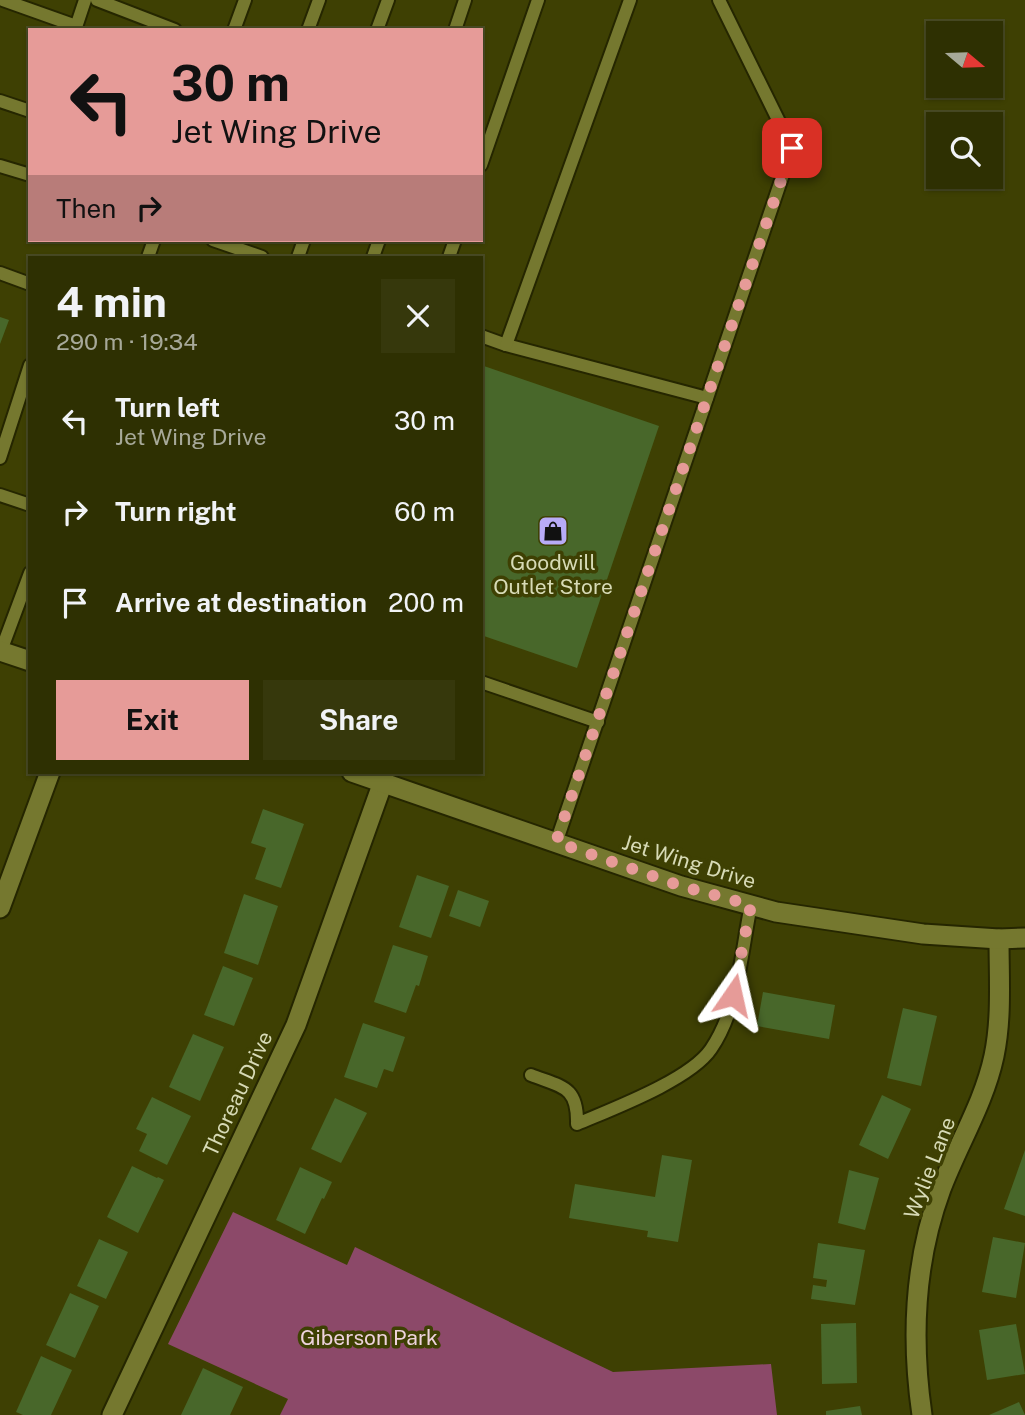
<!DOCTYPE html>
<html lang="en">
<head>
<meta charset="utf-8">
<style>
	:root { --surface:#2e3002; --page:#36380c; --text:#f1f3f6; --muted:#a7a999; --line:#494b24; --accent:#e69b98 }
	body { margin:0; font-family:"Public Sans",sans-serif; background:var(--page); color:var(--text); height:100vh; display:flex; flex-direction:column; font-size:26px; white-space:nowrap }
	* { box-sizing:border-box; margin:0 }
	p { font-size:23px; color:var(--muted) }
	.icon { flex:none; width:38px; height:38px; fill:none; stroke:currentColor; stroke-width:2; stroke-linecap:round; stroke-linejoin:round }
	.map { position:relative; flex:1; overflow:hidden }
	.sheet { position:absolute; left:28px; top:256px; width:455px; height:518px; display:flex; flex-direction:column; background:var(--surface); border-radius:0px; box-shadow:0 2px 5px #0004,0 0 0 2px var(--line) }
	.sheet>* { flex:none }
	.banner { position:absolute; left:28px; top:28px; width:455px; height:214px; border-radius:0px; box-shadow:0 2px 5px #0004,0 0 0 2px var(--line); background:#e69b98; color:#111; overflow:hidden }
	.needle { width:46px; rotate:109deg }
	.tools { position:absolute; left:926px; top:21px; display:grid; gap:14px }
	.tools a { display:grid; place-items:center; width:77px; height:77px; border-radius:0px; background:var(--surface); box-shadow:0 2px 5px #0004,0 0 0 2px var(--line); font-size:35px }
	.pin { position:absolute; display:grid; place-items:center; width:60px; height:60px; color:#fff; margin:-30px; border-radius:14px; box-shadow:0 4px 10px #0006 }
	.me { position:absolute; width:77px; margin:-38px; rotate:11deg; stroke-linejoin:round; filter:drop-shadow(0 0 5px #0008) }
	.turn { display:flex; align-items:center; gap:24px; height:147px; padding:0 28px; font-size:32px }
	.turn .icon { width:91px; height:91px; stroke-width:2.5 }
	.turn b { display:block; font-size:49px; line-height:60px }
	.then { display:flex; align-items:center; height:66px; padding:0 28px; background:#0003; gap:14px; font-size:26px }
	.round { display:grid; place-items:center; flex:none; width:74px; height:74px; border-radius:0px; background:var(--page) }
	.summary { display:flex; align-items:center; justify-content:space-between; height:119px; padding:0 28px }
	h1 { font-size:42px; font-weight:700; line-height:52px }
	.button { display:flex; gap:14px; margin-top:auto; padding:14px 28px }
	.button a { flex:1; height:80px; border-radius:0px; background:var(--accent); color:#111; font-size:28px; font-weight:700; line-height:80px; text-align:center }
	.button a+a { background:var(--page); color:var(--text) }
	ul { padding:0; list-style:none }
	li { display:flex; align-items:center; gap:21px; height:91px; padding:0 28px }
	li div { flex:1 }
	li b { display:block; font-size:26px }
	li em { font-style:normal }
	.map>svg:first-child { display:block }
	.green { fill:#8c4969 }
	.building { fill:#48672a }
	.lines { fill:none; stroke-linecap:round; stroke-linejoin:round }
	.service-casing { stroke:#252600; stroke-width:16 }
	.minor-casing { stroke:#252600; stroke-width:23 }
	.secondary-casing { stroke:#252600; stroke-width:23 }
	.service { stroke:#75782f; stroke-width:12 }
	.minor { stroke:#75782f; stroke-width:19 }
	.secondary { stroke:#75782f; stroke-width:19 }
	.route { stroke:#e69b98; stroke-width:12; stroke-dasharray:0 21.6 }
	.labels { text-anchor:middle; stroke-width:7; stroke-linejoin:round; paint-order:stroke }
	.poi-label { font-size:21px; fill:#d7dab6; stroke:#3e4003 }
	.street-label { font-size:21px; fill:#d7dab6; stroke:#3e4003 }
	.park-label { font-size:21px; fill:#eed3dd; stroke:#3e4003 }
</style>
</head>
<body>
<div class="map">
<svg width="1025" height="1415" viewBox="0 0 1025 1415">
	<rect width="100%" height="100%" fill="#3e4003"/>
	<polygon class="green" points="233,1212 347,1265 355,1247 613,1372 771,1364 777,1415 280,1415 288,1399 168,1344"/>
	<g class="building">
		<polygon points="0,317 9,320 0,344"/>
		<polygon points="481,365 659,426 577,668 481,635"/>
		<polygon points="263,809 304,824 281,888 255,879 266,848 251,843"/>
		<polygon points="417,875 449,886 431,938 399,927"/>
		<polygon points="458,890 489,901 480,927 449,916"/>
		<polygon points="244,894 278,906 258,965 224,953"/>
		<polygon points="393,945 428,956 419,986 416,985 406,1013 374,1002"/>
		<polygon points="223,966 253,978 234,1026 204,1015"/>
		<polygon points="763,992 835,1005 829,1039 757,1026"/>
		<polygon points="903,1008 937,1016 921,1086 887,1078"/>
		<polygon points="363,1023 405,1037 393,1072 384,1069 377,1088 344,1077"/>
		<polygon points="193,1034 224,1047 200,1101 169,1087"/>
		<polygon points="882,1095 911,1109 888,1159 859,1145"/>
		<polygon points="152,1097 191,1116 167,1165 139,1151 147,1134 136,1129"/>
		<polygon points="335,1098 367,1113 341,1163 311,1149"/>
		<polygon points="1025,1150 1025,1216 1004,1209"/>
		<polygon points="662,1155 692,1160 678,1242 647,1237 648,1231 569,1218 575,1184 655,1197"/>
		<polygon points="132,1166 157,1178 158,1177 164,1180 138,1233 107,1217"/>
		<polygon points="300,1167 332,1182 324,1199 322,1198 305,1234 276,1220"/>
		<polygon points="849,1170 879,1178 865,1230 838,1223"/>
		<polygon points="993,1237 1025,1243 1016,1298 982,1292"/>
		<polygon points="99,1239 128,1252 106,1299 77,1286"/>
		<polygon points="818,1243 865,1250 855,1305 811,1299 813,1285 826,1287 827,1280 813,1278"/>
		<polygon points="70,1293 99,1306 75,1358 46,1345"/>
		<polygon points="856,1323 857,1383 822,1384 821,1324"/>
		<polygon points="1016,1324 1025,1374 987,1380 979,1330"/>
		<polygon points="41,1356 72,1370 51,1415 23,1415 16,1412"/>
		<polygon points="203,1368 243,1387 230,1415 181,1415"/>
		<polygon points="1019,1402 1025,1415 989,1415"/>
		<polygon points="860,1406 862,1415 826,1415 826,1411"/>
	</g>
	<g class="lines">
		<g class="service-casing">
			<g id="service">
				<polyline points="3,0 76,26"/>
				<polyline points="97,0 175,30"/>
				<polyline points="75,30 85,0"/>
				<polyline points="234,30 245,0"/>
				<polyline points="308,30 319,0"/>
				<polyline points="377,30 388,0"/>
				<polyline points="455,30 465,0"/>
				<polyline points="0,101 30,111"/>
				<polyline points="481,165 538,0"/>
				<polyline points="0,166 30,175"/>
				<polyline points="213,240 262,257"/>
				<polyline points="148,257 154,240"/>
				<polyline points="298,257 304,240"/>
				<polyline points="373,257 379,240"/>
				<polyline points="449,257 455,240"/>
				<polyline points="0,273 30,284"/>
				<polyline points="481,336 506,345 707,398"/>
				<polyline points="506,345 630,0"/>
				<polyline points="0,458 30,365"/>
				<polyline points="0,495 30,505"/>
				<polyline points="1,651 30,573"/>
				<polyline points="481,682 598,722"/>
				<polyline points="556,843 792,148 719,0"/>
				<path d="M531,1075c31,12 47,11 46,49 35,-15 113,-44 134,-75 28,-41 30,-97 40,-144"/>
			</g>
		</g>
		<g class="minor-casing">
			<g id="minor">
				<polyline points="0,908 50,772"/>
				<polyline points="112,1415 296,1025 383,782"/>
				<path d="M922,1415c-11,-76 -8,-153 19,-226 17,-45 43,-86 53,-133 8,-38 5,-78 5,-117"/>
			</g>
		</g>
		<g class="secondary-casing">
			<g id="secondary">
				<polyline points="0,651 30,661"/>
				<polyline points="352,772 681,886 776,912 923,934 999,939 1025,938"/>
			</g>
		</g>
		<use href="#service" class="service"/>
		<use href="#minor" class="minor"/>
		<use href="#secondary" class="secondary"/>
	</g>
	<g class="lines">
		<polyline class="route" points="733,995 751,905 681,886 556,842 792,148"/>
	</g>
	<defs>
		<g id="shop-square" transform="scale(1.575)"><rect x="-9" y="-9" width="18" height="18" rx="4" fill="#b8abf7" stroke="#3e4003"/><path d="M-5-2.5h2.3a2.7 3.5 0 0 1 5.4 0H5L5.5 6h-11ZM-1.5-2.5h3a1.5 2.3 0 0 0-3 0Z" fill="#111"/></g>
	</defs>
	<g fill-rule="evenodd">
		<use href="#shop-square" x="553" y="531"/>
	</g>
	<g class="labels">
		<g class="poi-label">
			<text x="553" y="570">Goodwill<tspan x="553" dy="24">Outlet Store</tspan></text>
		</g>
		<g class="street-label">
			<text transform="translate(689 862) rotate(17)" y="7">Jet Wing Drive</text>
			<text transform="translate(238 1094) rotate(-65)" y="7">Thoreau Drive</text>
			<text transform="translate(930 1168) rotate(-69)" y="7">Wylie Lane</text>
		</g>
		<g class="park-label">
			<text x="369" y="1345">Giberson Park</text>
		</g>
	</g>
</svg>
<div class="tools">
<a><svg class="needle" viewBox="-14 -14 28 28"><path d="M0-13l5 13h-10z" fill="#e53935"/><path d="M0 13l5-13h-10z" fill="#a7a999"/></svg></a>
<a><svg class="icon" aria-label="search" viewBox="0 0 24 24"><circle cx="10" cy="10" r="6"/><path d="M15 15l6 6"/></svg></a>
</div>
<div class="pin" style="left:792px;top:148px;background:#d93025"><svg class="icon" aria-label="arrive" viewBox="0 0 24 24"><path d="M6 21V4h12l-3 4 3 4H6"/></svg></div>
<svg class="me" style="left:733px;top:995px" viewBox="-20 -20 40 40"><path d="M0-17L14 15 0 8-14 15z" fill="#e69b98" stroke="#fff" stroke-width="4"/></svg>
<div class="banner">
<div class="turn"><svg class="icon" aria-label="left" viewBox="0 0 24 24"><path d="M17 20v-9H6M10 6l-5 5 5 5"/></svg><div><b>30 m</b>Jet Wing Drive</div></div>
<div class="then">Then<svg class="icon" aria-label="right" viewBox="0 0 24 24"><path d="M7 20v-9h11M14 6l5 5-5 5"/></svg></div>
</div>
<section class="sheet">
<div class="summary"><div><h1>4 min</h1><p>290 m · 19:34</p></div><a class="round"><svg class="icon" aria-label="close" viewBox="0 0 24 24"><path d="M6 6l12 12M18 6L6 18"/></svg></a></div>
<ul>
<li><svg class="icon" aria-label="left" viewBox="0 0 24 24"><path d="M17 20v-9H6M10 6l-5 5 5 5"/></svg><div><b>Turn left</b><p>Jet Wing Drive</p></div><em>30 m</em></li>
<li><svg class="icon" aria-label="right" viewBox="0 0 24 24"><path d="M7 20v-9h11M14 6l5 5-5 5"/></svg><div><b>Turn right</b></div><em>60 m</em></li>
<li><svg class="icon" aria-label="arrive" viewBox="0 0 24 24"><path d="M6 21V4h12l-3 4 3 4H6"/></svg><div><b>Arrive at destination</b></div><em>200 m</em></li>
</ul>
<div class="button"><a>Exit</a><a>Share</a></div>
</section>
</div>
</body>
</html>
